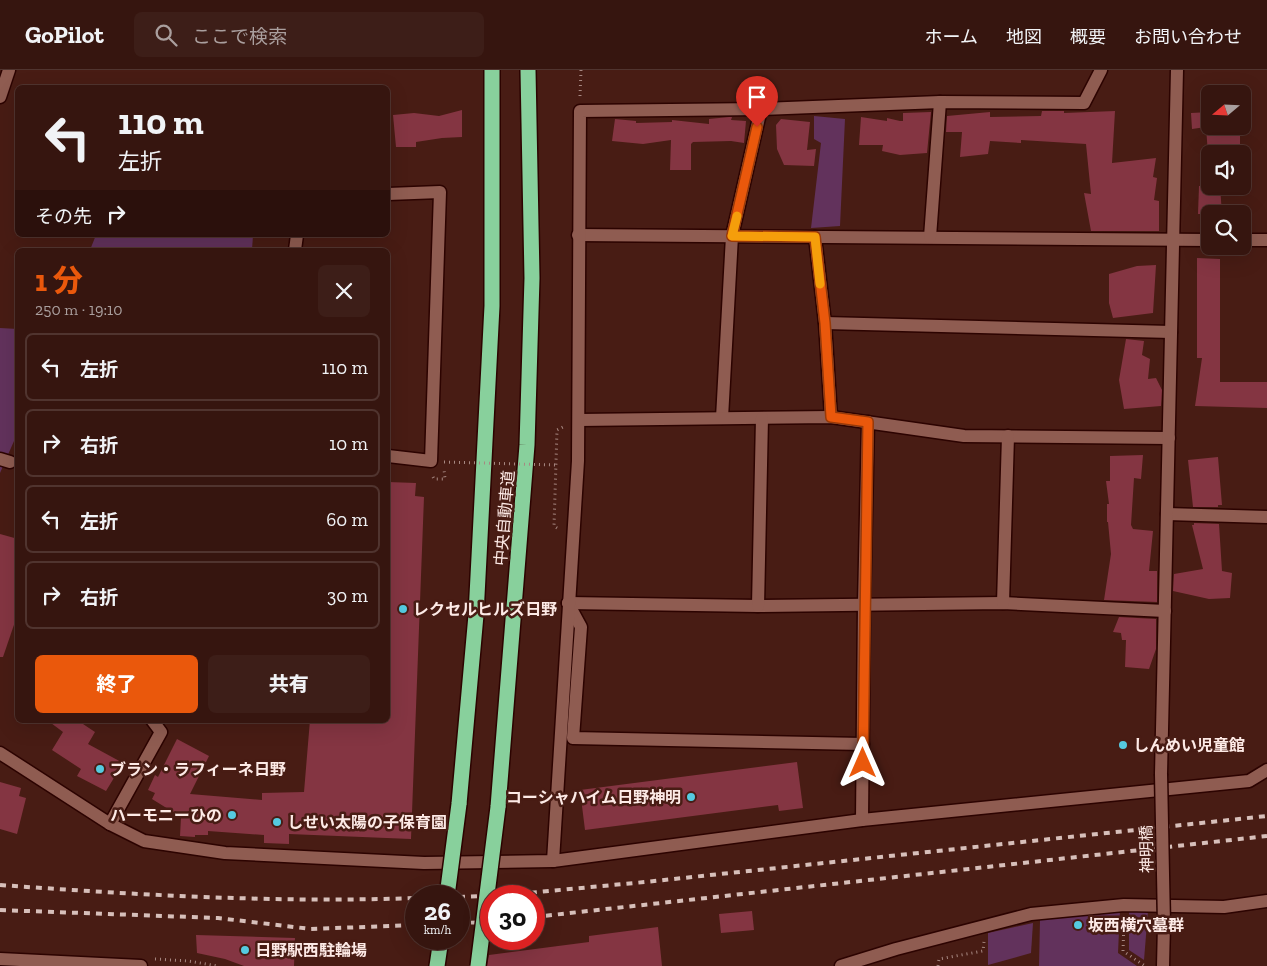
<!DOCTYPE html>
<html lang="ja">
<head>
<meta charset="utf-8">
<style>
	:root { --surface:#36150f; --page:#3d1e18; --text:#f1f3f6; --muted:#aa9f9e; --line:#50342f; --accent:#ea580c }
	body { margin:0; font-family:"Zilla Slab","Noto Sans JP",serif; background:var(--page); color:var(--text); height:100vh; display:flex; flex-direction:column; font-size:19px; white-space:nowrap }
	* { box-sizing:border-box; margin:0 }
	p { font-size:16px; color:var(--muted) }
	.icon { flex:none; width:28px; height:28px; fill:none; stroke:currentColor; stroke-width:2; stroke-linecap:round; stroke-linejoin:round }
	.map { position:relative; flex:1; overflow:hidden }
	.sheet { position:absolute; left:15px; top:178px; width:375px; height:475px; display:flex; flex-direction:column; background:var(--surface); border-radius:8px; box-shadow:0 5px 20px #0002,0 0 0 1px var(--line) }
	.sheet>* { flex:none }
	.guide { position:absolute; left:15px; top:15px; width:375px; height:152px; border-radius:8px; box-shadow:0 5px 20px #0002,0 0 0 1px var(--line); background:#36150f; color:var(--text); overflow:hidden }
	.needle { width:32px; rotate:251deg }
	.controls { position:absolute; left:1201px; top:15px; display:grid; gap:10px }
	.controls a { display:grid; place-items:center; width:50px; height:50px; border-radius:8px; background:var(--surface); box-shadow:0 5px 20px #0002,0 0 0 1px var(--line); font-size:25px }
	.speed { position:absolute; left:405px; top:815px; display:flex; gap:10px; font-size:25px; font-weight:700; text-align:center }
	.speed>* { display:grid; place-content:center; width:65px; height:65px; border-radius:50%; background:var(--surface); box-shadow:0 5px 20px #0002,0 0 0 1px var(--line); line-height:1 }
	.speed small { font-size:12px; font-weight:400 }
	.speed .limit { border:8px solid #d22; background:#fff; color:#111 }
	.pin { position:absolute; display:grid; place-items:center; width:42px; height:42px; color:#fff; margin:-51px -21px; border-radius:50% 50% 50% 0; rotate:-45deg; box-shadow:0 0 5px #0007 }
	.pin .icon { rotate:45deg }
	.me { position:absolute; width:55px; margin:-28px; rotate:0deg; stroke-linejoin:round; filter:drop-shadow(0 0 4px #0008) }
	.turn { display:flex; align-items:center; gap:18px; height:105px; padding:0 20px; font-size:22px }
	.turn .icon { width:65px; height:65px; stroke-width:2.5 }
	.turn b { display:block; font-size:35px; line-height:42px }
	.then { display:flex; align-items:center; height:48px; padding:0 20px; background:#0003; gap:10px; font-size:19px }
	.round { display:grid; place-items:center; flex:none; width:52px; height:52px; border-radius:8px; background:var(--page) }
	.headline { display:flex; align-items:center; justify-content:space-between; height:85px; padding:0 20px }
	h1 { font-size:30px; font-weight:800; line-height:38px; color:var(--accent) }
	.action { display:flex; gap:10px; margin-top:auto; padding:10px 20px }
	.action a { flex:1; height:58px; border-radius:8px; background:var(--accent); color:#fff; font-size:20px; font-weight:800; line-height:58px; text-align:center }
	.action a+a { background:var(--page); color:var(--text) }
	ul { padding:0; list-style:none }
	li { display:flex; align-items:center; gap:15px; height:68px; margin:0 10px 8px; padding:0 10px; border:2px solid var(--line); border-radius:8px }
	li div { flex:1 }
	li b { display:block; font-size:19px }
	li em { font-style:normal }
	header { display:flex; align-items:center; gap:30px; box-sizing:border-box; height:70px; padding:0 25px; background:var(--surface); border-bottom:1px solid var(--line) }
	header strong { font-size:24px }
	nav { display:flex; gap:28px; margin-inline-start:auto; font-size:18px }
	.search { width:350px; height:45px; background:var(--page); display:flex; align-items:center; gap:12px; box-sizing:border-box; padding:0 18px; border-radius:8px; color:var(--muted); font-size:19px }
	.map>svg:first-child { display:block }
	.green { fill:#62325c }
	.building { fill:#843542 }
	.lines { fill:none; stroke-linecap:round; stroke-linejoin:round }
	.minor-casing { stroke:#2c0300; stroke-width:15 }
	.highway-casing { stroke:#2c0300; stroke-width:18 }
	.path { stroke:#a78882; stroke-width:3; stroke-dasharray:1 4; stroke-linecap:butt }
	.minor { stroke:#8f5c51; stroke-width:12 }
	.highway { stroke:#88d09c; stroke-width:15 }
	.rail { stroke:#d7bfba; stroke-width:4; stroke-dasharray:6 6; stroke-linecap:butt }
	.minor-bridge-casing { stroke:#2c0300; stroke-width:15; stroke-linecap:butt }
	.highway-bridge-casing { stroke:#2c0300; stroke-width:18; stroke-linecap:butt }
	.path-bridge { stroke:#a78882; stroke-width:3; stroke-dasharray:1 4; stroke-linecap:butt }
	.minor-bridge { stroke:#8f5c51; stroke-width:12 }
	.highway-bridge { stroke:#88d09c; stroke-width:15 }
	.route-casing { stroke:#983908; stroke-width:12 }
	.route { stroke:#ea580c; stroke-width:9 }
	.slow { stroke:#f59e0b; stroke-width:9 }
	.poi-dot { fill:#55cae0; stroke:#481c14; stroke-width:2 }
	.labels { text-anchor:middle; stroke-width:5; stroke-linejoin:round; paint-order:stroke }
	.street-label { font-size:16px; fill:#fdeae6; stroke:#481c14 }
	.poi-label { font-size:16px; font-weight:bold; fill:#fdeae6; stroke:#481c14; text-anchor:start }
</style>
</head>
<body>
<header>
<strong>GoPilot</strong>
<div class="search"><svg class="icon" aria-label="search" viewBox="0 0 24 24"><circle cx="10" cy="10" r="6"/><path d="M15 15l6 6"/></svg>ここで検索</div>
<nav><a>ホーム</a><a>地図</a><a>概要</a><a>お問い合わせ</a></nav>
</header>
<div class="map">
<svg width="1267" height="896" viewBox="0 0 1267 896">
	<rect width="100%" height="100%" fill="#481c14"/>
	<g class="green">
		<polygon points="814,46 845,49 840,156 811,158 821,73 814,69"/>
		<polygon points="96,165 253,165 252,180 90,180"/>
		<polygon points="0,258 18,259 17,371 14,371 0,403"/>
		<polygon points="1120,839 1118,883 1137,896 1039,896 1040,850"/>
		<polygon points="1129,840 1148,841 1144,890 1129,880"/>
		<polygon points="1033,853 1031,883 988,895 988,863"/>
	</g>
	<g class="building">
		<polygon points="462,40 462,67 442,68 416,72 416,77 396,77 393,45 414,43 439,46"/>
		<polygon points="1042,41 1064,41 1064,43 1115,41 1112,93 1156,88 1153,107 1157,108 1154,130 1159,131 1159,161 1091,161 1084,123 1091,124 1086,74 1021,70 1021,73 990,71 988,84 960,87 962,62 946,62 947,46 990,42 990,47 1041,46"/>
		<polygon points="931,42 927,83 900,85 882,81 883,75 859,75 861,47 887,51 887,48 900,51 903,51 903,43"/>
		<polygon points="1210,42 1210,56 1240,56 1240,84 1208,84 1206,57 1192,59 1191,43"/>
		<polygon points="729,47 732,47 731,50 746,51 744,73 731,71 693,72 691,74 691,100 670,100 671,70 643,74 612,71 615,49 636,51 636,53 672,52 672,50 709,54 709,49"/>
		<polygon points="781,49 810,52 807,80 816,79 814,96 784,95 777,79 776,55"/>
		<polygon points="1199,116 1220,116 1222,144 1198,144"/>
		<polygon points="1197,188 1220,189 1220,312 1267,312 1267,338 1195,336 1202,288 1197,288"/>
		<polygon points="1156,195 1153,243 1113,248 1109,233 1109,204 1137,196"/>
		<polygon points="1126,269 1144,271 1142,285 1150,289 1148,309 1156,308 1162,320 1161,336 1124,339 1119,310"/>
		<polygon points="1143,385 1141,409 1134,408 1131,455 1133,459 1153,461 1149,501 1157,501 1157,532 1104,530 1111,484 1108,452 1107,452 1107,434 1109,434 1106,411 1110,411 1110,386"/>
		<polygon points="1218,387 1222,435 1218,435 1218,437 1193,437 1188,390"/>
		<polygon points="388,412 416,413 415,426 424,427 411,769 289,764 289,774 264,773 264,765 208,761 208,765 195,765 195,767 180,766 181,747 152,729 155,723 148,720 155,705 158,707 177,669 209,686 190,724 262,730 262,723 304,722 310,650 388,650"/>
		<polygon points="1194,453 1219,454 1222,501 1232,503 1230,528 1209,529 1173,521 1174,504 1203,499 1192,455 1194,455"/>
		<polygon points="0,464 18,469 18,543 3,587 0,587"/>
		<polygon points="1119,547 1156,549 1156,579 1149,599 1125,597 1126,570 1122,570 1121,563 1113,562"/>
		<polygon points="47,650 77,650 95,662 88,674 123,693 106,721 77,706 81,699 52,680 63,662"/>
		<polygon points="797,692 803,738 779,741 778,735 585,760 580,720"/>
		<polygon points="0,712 21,718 19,726 26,728 17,764 0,759"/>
		<polygon points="752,841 754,860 721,863 719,844"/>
		<polygon points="658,857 662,896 487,896 489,885 589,872 589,866"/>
		<polygon points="196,865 295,868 294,896 244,896 225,889 197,883"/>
	</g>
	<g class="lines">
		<g class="minor-casing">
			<g id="minor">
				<polyline points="0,27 9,0"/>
				<polyline points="388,124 440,122 431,391 388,386"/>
				<polyline points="578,165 1210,170"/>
				<polyline points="815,167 825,253 831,347"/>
				<polyline points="930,167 940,32"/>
				<polyline points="1242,170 1267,170"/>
				<polyline points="295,180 297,165"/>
				<polyline points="825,253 1171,262"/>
				<polyline points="722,348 732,166 761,39"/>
				<polyline points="579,350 831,347 964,366 1169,368"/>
				<polyline points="0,389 10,392"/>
				<polyline points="1167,444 1267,447"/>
				<polyline points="568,533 758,536 1003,533 1165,541"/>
				<polyline points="568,533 581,557 573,668 863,674"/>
				<polyline points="1003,533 1008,366"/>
				<polyline points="758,536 762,348"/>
				<polyline points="0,683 110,754 144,771 225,783 424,793 553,791 862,750 1249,711 1267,700"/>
				<polyline points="1161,704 1177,0"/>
				<polyline points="862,750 864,535 868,352"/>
				<polyline points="110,754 161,662 152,650"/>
				<polyline points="553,791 578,391 580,41 761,39 940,32 1084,33 1101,0"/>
				<polyline points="0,889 141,896"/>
				<polyline points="841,896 896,879 1031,844 1124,835 1224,837 1267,831"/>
				<polyline points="1163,896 1164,854"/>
			</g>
		</g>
		<g class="highway-casing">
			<g id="highway">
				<polyline points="459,734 476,545 492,236 492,0"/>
				<polyline points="498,737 527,375 532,208 528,0"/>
				<polyline points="437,896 441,869"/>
			</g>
		</g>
		<g class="path">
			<polyline points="580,26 581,0"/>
			<polyline points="433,407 434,409 445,409 444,399"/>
			<polyline points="557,458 554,456 557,360 563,357"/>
			<polyline points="1124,850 1123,881 1145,896"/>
			<polyline points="155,889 188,891 218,896"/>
			<polyline points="938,896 939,889 983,881 984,872"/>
		</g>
		<use href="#minor" class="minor"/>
		<use href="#highway" class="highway"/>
		<g class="rail">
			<path d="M0,815c138,10 277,18 416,13"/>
			<polyline points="459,827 506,825 645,812 1267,746"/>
			<polyline points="0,840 218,848 311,859 416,855"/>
			<polyline points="534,847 1267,766"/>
			<polyline points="459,853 491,852"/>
		</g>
		<g class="minor-bridge-casing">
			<polyline id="minor-bridge" points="1161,704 1164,854"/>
		</g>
		<g class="highway-bridge-casing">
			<g id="highway-bridge">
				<polyline points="447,826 459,734"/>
				<polyline points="478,896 498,737"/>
			</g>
		</g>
		<polyline class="path-bridge" points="444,392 555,395"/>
		<use href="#minor-bridge" class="minor-bridge"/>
		<use href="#highway-bridge" class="highway-bridge"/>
	</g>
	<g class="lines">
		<g class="route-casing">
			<polyline id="route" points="757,57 732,166 815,167 825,253 831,347 868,352 863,693"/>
		</g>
		<use href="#route" class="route"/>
		<polyline class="slow" points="737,146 732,166 815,167 820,214"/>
	</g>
	<g class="poi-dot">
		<circle cx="403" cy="539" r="5"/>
		<circle cx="1123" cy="675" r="5"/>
		<circle cx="100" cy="699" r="5"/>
		<circle cx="691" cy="727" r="5"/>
		<circle cx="232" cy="745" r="5"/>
		<circle cx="277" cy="752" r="5"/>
		<circle cx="1078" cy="855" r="5"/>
		<circle cx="245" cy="880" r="5"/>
	</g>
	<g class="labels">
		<g class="street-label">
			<text transform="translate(504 448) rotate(-85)" y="6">中央自動車道</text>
			<text transform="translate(1146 779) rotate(-91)" y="6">神明橋</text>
		</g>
		<g class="poi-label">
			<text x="413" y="545">レクセルヒルズ日野</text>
			<text x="1133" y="681">しんめい児童館</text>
			<text x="110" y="705">ブラン・ラフィーネ日野</text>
			<text x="681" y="733" text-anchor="end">コーシャハイム日野神明</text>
			<text x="222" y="751" text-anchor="end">ハーモニーひの</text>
			<text x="287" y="758">しせい太陽の子保育園</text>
			<text x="1088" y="861">坂西横穴墓群</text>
			<text x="255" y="886">日野駅西駐輪場</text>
		</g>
	</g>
</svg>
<div class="controls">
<a><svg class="needle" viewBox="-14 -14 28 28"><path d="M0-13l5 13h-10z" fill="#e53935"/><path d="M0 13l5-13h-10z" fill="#aa9f9e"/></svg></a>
<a><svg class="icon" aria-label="sound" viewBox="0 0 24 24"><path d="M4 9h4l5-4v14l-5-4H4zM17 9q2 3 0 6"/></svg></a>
<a><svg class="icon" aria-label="search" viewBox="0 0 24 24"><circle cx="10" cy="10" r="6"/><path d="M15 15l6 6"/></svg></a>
</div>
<div class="speed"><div>26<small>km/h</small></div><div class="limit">30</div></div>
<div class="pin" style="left:757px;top:57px;background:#d93025"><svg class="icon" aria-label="arrive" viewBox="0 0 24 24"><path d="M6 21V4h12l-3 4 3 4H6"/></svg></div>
<svg class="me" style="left:863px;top:693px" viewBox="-20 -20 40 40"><path d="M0-17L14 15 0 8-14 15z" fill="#ea580c" stroke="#fff" stroke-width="4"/></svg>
<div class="guide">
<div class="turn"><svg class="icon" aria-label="left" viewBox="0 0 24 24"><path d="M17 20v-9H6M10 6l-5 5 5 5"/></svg><div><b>110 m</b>左折</div></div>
<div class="then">その先<svg class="icon" aria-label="right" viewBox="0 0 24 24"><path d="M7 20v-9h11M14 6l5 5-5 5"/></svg></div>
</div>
<section class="sheet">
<div class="headline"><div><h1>1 分</h1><p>250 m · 19:10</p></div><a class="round"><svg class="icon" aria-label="close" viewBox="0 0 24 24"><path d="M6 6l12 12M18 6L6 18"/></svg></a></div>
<ul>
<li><svg class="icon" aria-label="left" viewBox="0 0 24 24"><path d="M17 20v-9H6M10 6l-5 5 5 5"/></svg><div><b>左折</b></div><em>110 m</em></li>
<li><svg class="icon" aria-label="right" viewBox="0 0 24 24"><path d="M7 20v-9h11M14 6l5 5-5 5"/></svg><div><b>右折</b></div><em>10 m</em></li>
<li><svg class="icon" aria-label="left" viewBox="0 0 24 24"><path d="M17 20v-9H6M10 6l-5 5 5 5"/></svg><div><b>左折</b></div><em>60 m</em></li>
<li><svg class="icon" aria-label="right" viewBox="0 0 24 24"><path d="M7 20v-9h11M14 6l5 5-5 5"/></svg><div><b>右折</b></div><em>30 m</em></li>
</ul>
<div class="action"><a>終了</a><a>共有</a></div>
</section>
</div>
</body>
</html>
